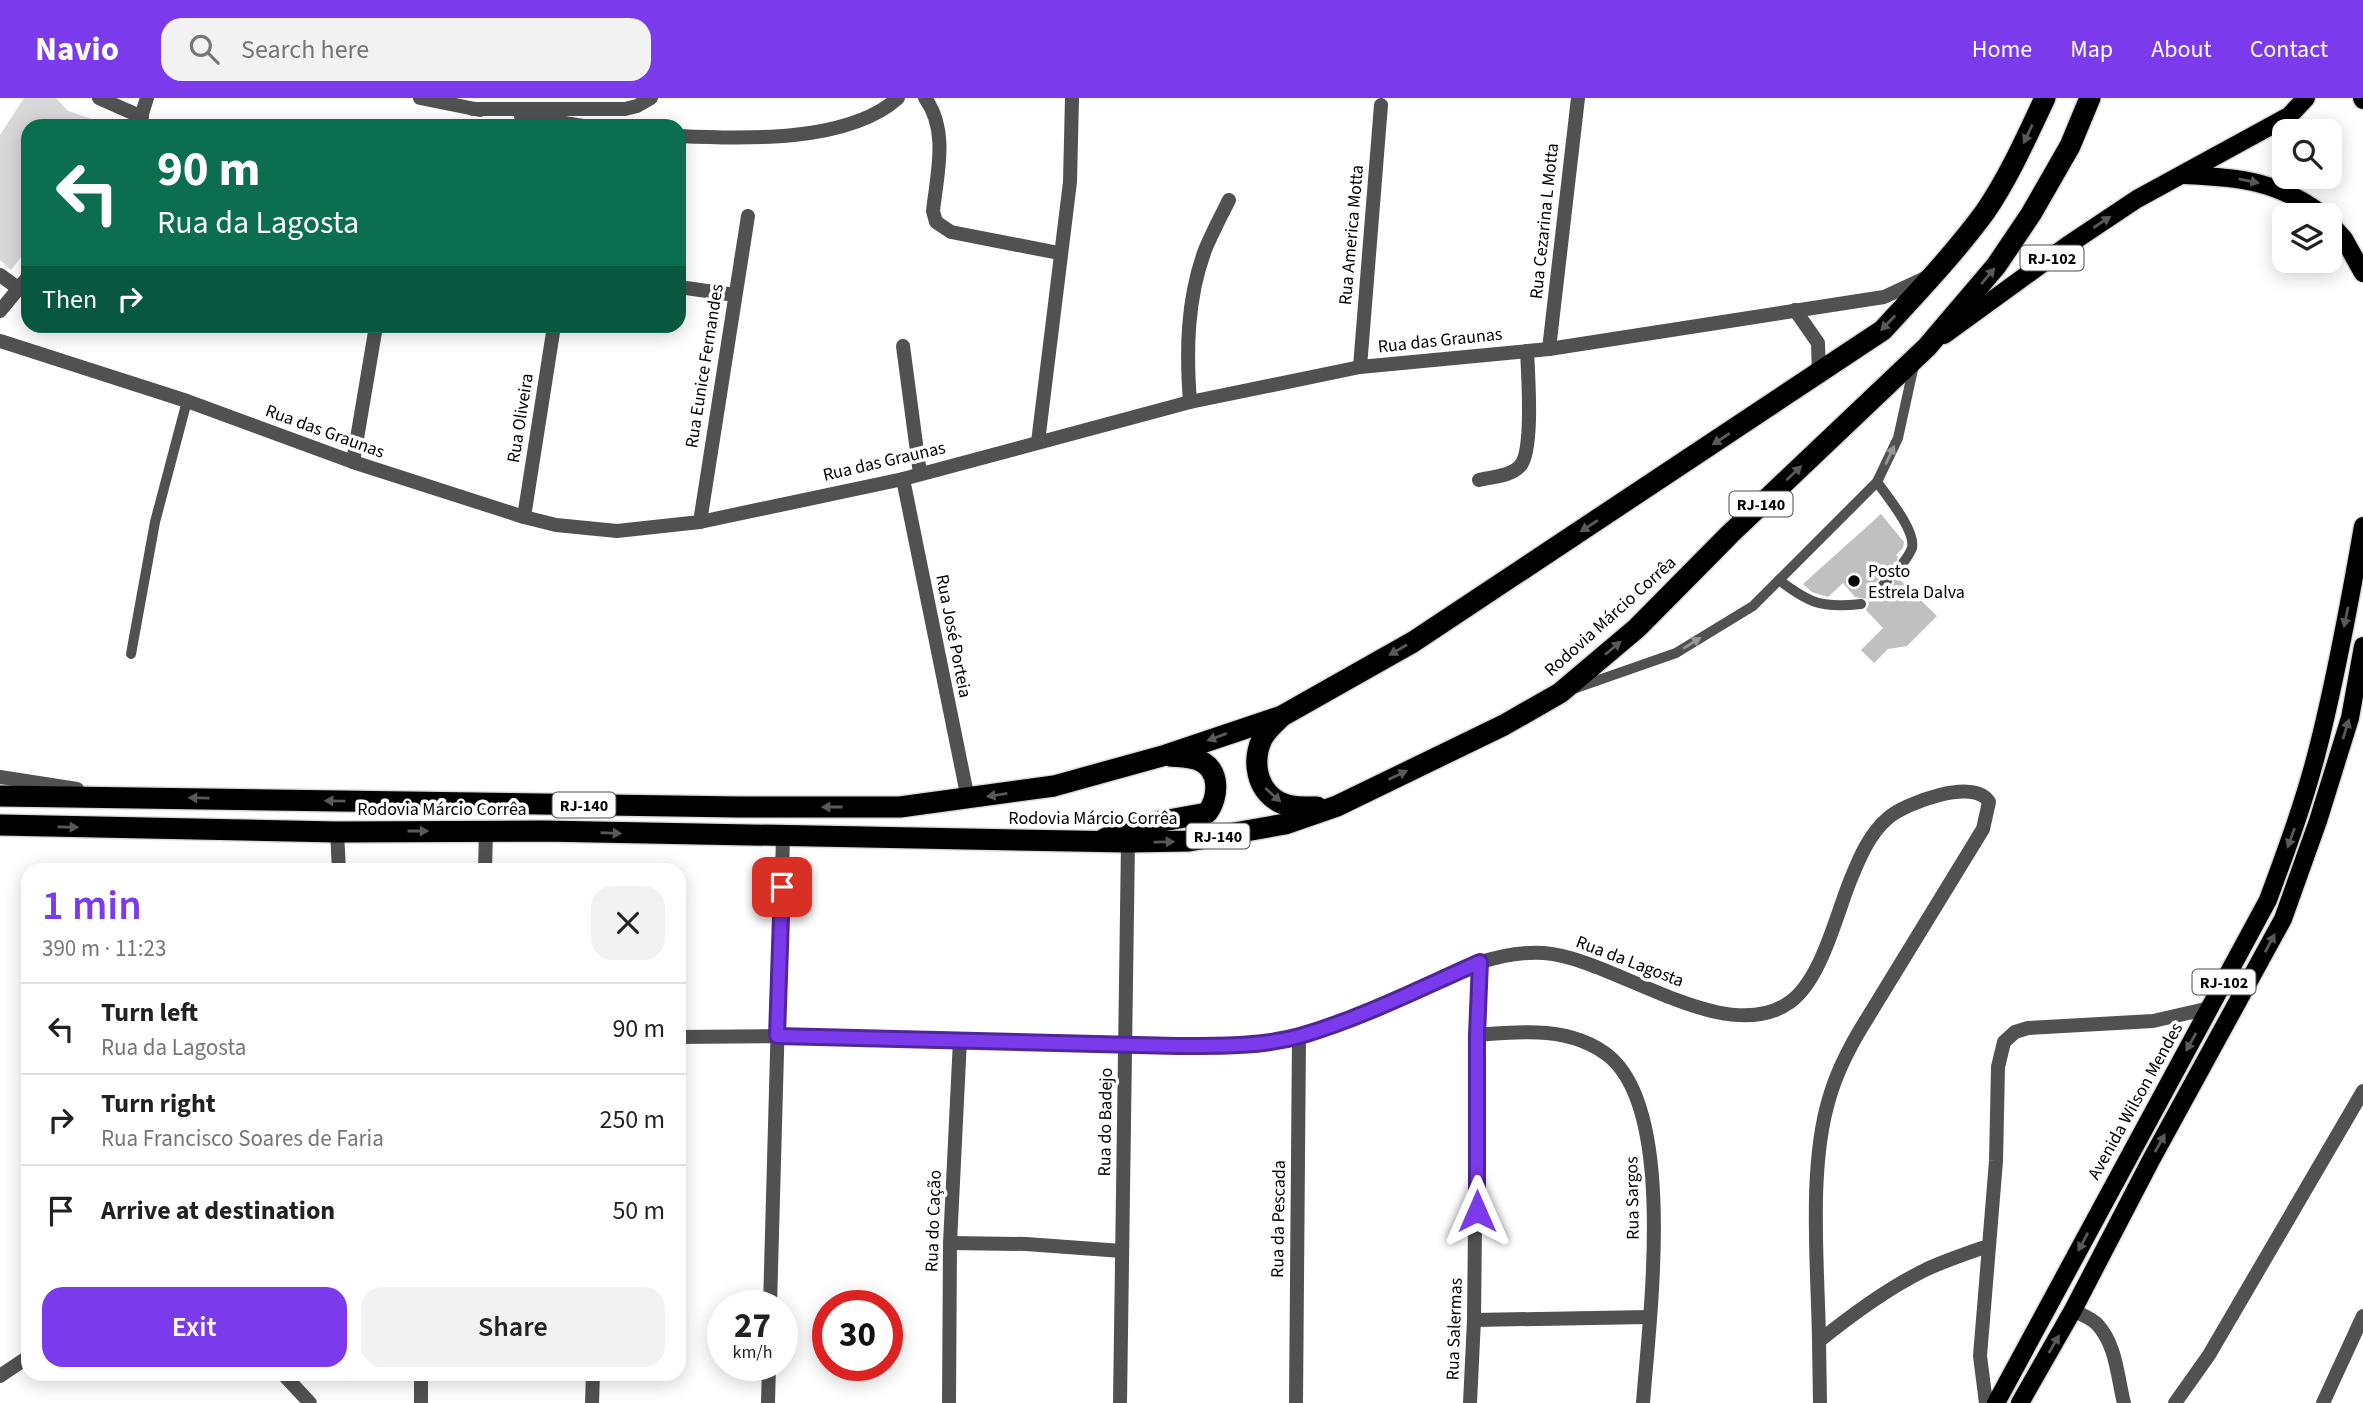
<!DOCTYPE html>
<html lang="en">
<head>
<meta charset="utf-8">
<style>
	:root { --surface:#fff; --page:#f2f2f2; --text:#222; --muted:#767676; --line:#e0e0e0; --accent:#7c3aed }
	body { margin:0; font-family:"Source Sans 3",sans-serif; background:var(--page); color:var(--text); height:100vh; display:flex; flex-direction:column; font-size:26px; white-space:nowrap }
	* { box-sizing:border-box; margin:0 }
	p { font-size:23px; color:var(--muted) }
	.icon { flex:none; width:38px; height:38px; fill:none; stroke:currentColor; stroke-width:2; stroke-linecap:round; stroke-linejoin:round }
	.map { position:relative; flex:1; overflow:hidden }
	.panel { position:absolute; left:21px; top:765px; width:665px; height:518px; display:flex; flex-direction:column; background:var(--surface); border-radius:21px; box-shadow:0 4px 18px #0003 }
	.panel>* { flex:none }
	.guide { position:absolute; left:21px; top:21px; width:665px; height:214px; border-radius:21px; box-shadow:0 4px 18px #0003; background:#0b6e4f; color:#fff; overflow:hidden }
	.controls { position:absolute; left:2272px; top:21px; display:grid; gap:14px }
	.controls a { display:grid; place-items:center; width:70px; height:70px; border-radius:14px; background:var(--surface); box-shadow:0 4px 18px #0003; font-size:35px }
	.speed { position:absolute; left:707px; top:1192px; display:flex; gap:14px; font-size:35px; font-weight:700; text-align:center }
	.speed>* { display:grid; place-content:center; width:91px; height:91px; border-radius:50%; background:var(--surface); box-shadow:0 4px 18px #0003; line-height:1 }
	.speed small { font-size:18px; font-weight:400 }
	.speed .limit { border:10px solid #d22; background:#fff; color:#111 }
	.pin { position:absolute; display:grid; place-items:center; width:60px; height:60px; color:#fff; margin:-30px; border-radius:14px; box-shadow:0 4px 10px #0006 }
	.me { position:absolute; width:77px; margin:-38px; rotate:0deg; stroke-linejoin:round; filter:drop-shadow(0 0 5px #0008) }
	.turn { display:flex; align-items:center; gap:24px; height:147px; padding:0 21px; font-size:32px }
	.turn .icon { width:91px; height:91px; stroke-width:2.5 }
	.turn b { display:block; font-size:49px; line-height:60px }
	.then { display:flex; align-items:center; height:66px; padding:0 21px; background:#0003; gap:14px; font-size:26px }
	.round { display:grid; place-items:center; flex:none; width:74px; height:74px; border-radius:21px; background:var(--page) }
	.summary { display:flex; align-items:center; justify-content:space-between; height:119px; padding:0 21px }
	h1 { font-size:42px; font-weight:600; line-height:52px; color:var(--accent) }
	.cta { display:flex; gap:14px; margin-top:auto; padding:14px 21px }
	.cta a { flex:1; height:80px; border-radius:21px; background:var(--accent); color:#fff; font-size:28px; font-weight:600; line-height:80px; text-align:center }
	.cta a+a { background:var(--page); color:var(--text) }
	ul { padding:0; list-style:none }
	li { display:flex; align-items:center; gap:21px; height:91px; padding:0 21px; border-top:2px solid var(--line) }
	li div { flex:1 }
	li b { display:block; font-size:26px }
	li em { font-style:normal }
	header { display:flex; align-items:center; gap:42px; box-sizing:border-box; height:98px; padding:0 35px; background:var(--accent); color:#fff }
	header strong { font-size:33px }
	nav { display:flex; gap:38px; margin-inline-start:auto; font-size:24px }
	.search { width:490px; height:63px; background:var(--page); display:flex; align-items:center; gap:18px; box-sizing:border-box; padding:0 24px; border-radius:21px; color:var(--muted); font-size:26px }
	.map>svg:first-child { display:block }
	.green { fill:#d8d8d8 }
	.building { fill:#c0c0c0; fill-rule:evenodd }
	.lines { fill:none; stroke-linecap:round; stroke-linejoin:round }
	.primary-casing { stroke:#dbdbdb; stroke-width:21 }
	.highway-casing { stroke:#dbdbdb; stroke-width:24 }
	.lane { stroke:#515151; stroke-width:10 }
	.street { stroke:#515151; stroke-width:14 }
	.primary { stroke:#000; stroke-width:18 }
	.highway { stroke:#000; stroke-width:21 }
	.oneway { fill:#595959 }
	.oneway2 { fill:#979797 }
	.route-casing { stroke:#51269a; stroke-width:18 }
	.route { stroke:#7c3aed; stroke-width:12 }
	.poi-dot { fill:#000; stroke:#fff; stroke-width:2.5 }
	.labels { text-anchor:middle; stroke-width:7; stroke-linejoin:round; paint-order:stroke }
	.shield { fill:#fff; stroke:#4c4c4c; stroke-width:2 }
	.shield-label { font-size:16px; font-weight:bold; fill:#000 }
	.street-label { font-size:18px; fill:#000; stroke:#fff }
	.poi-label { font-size:18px; fill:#000; stroke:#fff; text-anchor:start }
</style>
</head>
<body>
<header>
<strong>Navio</strong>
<div class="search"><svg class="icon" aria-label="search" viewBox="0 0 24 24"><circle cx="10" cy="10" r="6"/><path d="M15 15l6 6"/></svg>Search here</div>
<nav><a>Home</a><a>Map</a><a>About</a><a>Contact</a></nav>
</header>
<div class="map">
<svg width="2363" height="1305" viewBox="0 0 2363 1305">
	<rect width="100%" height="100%" fill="#fff"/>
	<polygon class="green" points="24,0 56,0 68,13 104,25 126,26 124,28 28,28 28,150 11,172 0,162 0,37"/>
	<path class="building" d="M1881,416l23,28 -1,6 -7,7 2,2 -2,9 5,5 8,-1 -10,9 38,37 -30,30 -19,3 -14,14 -13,-13 22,-22 -17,-18 3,-6 -2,-5 -12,-2 -12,-14 -15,14 -16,-5 -9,-8zM1886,475l7,3 1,8 -8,9 -8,1 -4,-4v-6z"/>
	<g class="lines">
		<g class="primary-casing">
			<g id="primary">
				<polyline points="2362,0 2363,2"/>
				<path d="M2184,77c55,2 94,6 139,40"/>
				<polyline points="2329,124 2344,141 2363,175"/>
				<polyline points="1944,237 2068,147 2137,101 2289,18 2306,0"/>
				<path d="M1996,1305l272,-503c18,-49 36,-97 49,-148 19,-74 33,-151 46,-226"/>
				<polyline points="2020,1305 2073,1212 2151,1062 2283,821 2318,723 2350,620 2363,548"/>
			</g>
		</g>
		<g class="highway-casing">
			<g id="highway">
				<path d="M1280,620c-6,6 -14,13 -18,21 -10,22 -6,50 17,63 12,6 25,5 38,5"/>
				<path d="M0,698l738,11h162l154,-21 112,-31 116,-39 131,-74 470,-312c35,-38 71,-76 102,-118 24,-35 42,-76 60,-114"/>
				<polyline points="0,727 337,734 543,733 1128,744 1189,743 1285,726 1337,708 1504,627 1560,595 1637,530 1730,436 1927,249 1996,168 2031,116 2070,48 2090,0"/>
				<path d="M1104,741l31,-13 72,-13c12,-15 14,-45 -9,-53 -8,-3 -19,-3 -28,-4"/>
			</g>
		</g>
		<g class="lane">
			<path d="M1877,384c10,14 39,49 35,66 -2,5 -6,11 -9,15"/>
			<path d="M1779,482c31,24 43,28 82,24"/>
			<polyline points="1881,489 1887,483"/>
			<polyline points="131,556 155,424 187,303"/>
			<polyline points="1576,590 1676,555 1753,508 1877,384 1898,340 1914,267"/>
		</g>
		<g class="street">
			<polyline points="99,0 142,19"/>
			<polyline points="420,0 480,12"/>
			<path d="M925,0c24,32 12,76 8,113l3,11 15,10 108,21"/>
			<polyline points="473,11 625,11 637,8 651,0"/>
			<polyline points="521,18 583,28"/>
			<polyline points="138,28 147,0"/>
			<path d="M679,38c64,3 169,7 219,-38"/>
			<polyline points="0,177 18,190"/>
			<polyline points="679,189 735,197"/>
			<polyline points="1795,212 1818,245 1819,276"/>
			<polyline points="0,213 28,179"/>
			<polyline points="0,243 187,303 353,364 524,419 556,427 617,433 700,424 903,381 1190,304 1360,269 1549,251 1884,199 1925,180"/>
			<polyline points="903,248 920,376"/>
			<polyline points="1549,251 1578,0"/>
			<polyline points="1360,269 1381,7"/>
			<path d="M1190,304c-4,-52 -3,-103 15,-152 7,-17 16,-34 24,-50"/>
			<polyline points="1038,344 1070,84 1072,0"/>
			<polyline points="353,364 376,228"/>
			<polyline points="903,381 968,701"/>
			<path d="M1479,382c13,-3 32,-4 41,-14 14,-15 8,-92 7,-115"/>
			<polyline points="524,419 554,228"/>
			<polyline points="700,424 748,118"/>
			<polyline points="0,679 77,691"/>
			<polyline points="337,734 339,772"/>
			<polyline points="485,772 486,733"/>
			<path d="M1477,937c44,-4 96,-9 133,22 67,58 39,263 33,346"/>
			<path d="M679,939l98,-1 446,10c26,-2 53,-3 78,-11 23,-7 47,-16 70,-25 54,-22 112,-61 173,-57 70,5 181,96 246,49 31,-22 46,-86 60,-121 9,-22 19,-47 38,-63 17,-15 87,-41 101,-16l-6,27 -123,201c-13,22 -24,44 -31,69 -21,70 -11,168 -10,242"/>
			<polyline points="950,1145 1026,1146 1122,1153"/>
			<polyline points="770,1208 783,739"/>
			<path d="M2073,1212c7,4 18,8 24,14 20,22 20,52 27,79"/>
			<polyline points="1474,1222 1649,1219"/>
			<polyline points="283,1276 310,1305"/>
			<polyline points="0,1278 28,1259"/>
			<polyline points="421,1305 421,1276"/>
			<polyline points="592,1305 593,1276"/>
			<polyline points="768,1305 769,1267"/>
			<polyline points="949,1305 950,1145 960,942"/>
			<polyline points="1120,1305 1128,744"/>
			<polyline points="1296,1305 1299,938"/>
			<polyline points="1470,1305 1474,1222 1477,937 1480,864"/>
			<path d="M1820,1305l-1,-62c34,-27 69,-53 108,-72 20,-9 41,-16 61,-23"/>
			<polyline points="1986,1305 1980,1258 1996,1063 1998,969 2004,944 2015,934 2028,930 2153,923 2210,910"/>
			<polyline points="2175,1305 2209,1257 2363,993"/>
			<polyline points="2323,1305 2363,1218"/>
		</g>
		<use href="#primary" class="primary"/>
		<use href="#highway" class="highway"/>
	</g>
	<defs><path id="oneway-solid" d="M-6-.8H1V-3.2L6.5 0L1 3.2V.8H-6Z" transform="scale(1.75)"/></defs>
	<g class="oneway">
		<use href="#oneway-solid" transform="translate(2028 36) rotate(115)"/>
		<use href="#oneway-solid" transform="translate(2249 83) rotate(12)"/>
		<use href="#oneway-solid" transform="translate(2102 124) rotate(-34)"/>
		<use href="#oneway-solid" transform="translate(1988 178) rotate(-50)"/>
		<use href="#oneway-solid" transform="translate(1888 225) rotate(134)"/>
		<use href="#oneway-solid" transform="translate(1721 341) rotate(147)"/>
		<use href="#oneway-solid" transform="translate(1794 375) rotate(-44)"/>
		<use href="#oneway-solid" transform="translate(1589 428) rotate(147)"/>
		<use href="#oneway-solid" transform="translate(2346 519) rotate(102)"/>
		<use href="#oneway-solid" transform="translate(1613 550) rotate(-40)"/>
		<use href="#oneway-solid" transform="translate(1398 552) rotate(150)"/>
		<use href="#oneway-solid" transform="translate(2346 631) rotate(-73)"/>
		<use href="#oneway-solid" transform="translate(1217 639) rotate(160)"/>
		<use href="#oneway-solid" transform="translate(1398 677) rotate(-26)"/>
		<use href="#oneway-solid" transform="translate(997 697) rotate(171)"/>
		<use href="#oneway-solid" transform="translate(1273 697) rotate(42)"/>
		<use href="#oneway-solid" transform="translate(199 700) rotate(-179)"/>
		<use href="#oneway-solid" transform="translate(335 703) rotate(-179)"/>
		<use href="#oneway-solid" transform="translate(832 709) rotate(-180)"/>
		<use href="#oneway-solid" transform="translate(68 729) rotate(1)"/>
		<use href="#oneway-solid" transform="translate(418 733)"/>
		<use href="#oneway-solid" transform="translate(611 735) rotate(2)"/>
		<use href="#oneway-solid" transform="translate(2291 740) rotate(110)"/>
		<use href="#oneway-solid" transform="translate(1164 744) rotate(-1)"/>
		<use href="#oneway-solid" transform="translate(2270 845) rotate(-62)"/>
		<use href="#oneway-solid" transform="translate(2191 944) rotate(119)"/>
		<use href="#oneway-solid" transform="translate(2160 1045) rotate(-61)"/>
		<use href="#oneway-solid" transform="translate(2083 1144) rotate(118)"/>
		<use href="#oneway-solid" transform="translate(2054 1246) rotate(-60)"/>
	</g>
	<g class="oneway2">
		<use href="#oneway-solid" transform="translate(1890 357) rotate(-65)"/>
		<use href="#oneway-solid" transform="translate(1692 545) rotate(-32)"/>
	</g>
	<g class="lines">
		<g class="route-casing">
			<path id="route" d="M782,789l-5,149 400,10c41,0 83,1 123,-10 62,-18 121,-48 180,-74l-3,73v176"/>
		</g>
		<use href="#route" class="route"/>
	</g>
	<circle class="poi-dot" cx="1854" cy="483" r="7"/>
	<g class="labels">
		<g class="shield">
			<rect x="2020.5" y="147.5" width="63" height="25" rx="5"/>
			<rect x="1729.5" y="393.5" width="63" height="25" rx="5"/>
			<rect x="552.5" y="694.5" width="63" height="25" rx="5"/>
			<rect x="1186.5" y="725.5" width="63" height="25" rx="5"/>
			<rect x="2192.5" y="871.5" width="63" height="25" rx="5"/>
		</g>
		<g class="shield-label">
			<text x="2052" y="166">RJ-102</text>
			<text x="1761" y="412">RJ-140</text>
			<text x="584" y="713">RJ-140</text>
			<text x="1218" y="744">RJ-140</text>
			<text x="2224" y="890">RJ-102</text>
		</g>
		<g class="street-label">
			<text transform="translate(1544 123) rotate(-84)" y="6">Rua Cezarina L Motta</text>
			<text transform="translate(1351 137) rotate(-85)" y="6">Rua America Motta</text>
			<text transform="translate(1440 242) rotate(-6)" y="6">Rua das Graunas</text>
			<text transform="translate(704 268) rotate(-81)" y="6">Rua Eunice Fernandes</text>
			<text transform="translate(520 320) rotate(-81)" y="6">Rua Oliveira</text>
			<text transform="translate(325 333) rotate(20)" y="6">Rua das Graunas</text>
			<text transform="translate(884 363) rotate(-13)" y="6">Rua das Graunas</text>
			<text transform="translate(1610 518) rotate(-42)" y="6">Rodovia Márcio Corrêa</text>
			<text transform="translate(954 538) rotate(79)" y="6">Rua José Porteia</text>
			<text x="442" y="717">Rodovia Márcio Corrêa</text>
			<text x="1093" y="726">Rodovia Márcio Corrêa</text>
			<text transform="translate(1630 863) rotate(21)" y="6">Rua da Lagosta</text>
			<text transform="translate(2135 1003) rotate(-61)" y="6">Avenida Wilson Mendes</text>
			<text transform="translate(1105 1024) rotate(-89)" y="6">Rua do Badejo</text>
			<text transform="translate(1632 1100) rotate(-91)" y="6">Rua Sargos</text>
			<text transform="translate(1278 1121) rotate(-89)" y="6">Rua da Pescada</text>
			<text transform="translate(933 1123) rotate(-88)" y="6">Rua do Cação</text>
			<text transform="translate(1454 1231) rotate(-88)" y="6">Rua Salermas</text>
		</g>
		<g class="poi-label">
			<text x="1868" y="479">Posto<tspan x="1868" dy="21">Estrela Dalva</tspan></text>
		</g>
	</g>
</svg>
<div class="controls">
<a><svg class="icon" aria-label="search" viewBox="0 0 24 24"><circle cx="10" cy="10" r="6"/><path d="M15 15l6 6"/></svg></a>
<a><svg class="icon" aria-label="layers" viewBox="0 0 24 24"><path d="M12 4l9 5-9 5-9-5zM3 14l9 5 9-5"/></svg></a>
</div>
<div class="speed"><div>27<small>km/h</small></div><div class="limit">30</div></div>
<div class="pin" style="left:782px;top:789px;background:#d93025"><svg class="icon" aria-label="arrive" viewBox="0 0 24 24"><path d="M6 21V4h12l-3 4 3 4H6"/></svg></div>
<svg class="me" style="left:1477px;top:1113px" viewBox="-20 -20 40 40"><path d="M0-17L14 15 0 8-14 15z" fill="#7c3aed" stroke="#fff" stroke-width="4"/></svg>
<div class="guide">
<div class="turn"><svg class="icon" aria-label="left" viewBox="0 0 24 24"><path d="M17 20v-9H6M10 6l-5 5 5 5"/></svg><div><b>90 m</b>Rua da Lagosta</div></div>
<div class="then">Then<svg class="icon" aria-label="right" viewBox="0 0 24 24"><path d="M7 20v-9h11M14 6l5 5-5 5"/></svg></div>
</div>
<section class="panel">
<div class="summary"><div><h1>1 min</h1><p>390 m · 11:23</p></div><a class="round"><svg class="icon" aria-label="close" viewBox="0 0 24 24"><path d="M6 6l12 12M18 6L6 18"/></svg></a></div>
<ul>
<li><svg class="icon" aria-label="left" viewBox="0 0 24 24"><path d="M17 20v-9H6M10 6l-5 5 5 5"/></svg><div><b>Turn left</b><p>Rua da Lagosta</p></div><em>90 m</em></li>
<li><svg class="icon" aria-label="right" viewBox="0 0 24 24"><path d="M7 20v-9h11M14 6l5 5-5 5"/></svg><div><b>Turn right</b><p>Rua Francisco Soares de Faria</p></div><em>250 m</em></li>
<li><svg class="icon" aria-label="arrive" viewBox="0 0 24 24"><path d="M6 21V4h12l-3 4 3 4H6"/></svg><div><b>Arrive at destination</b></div><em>50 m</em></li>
</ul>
<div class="cta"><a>Exit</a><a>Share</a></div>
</section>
</div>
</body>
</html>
